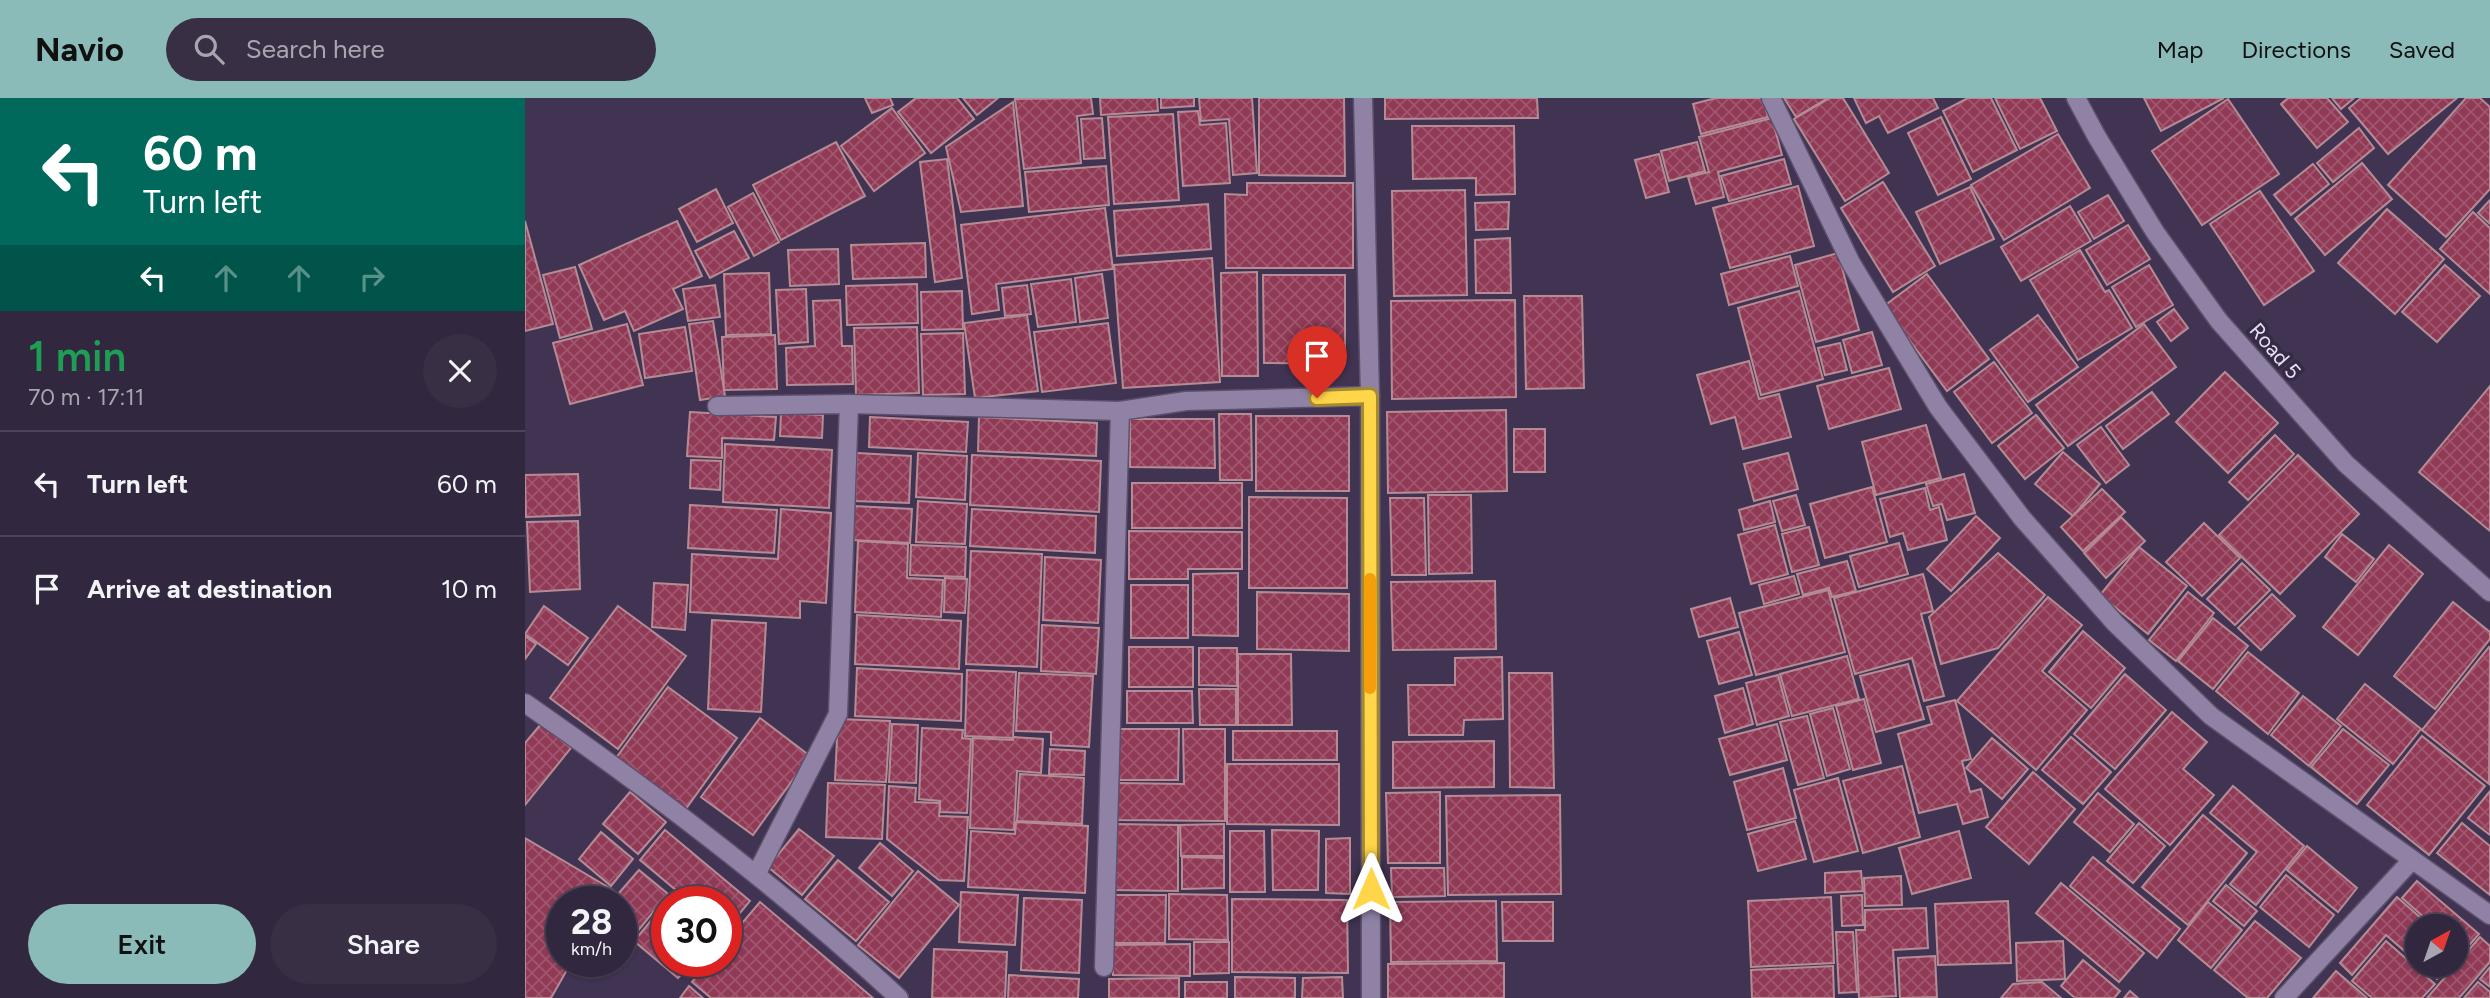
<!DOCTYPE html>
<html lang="en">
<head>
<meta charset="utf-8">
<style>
	:root { --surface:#31273e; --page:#392f45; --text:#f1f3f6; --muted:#a8a5b0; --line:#4c4458; --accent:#8bbbb9 }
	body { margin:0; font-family:Figtree,sans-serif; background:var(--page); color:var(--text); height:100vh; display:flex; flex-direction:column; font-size:26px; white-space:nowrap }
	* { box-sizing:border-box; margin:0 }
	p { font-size:23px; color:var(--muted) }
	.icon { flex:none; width:38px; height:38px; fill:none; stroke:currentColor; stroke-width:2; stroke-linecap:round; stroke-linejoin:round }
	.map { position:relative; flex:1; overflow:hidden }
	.drawer { display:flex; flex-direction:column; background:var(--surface); width:525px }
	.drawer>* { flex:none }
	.top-card { background:#00695c; color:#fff; overflow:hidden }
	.needle { width:46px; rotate:40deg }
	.tools { position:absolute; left:1880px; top:816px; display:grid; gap:14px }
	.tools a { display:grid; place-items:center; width:63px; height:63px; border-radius:50%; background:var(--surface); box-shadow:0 2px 5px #0004,0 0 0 2px var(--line); font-size:35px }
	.speed { position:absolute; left:21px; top:788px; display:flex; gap:14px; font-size:35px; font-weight:700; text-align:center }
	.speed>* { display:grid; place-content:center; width:91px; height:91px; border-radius:50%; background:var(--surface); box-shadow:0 2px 5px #0004,0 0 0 2px var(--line); line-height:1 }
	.speed small { font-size:18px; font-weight:400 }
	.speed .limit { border:10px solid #d22; background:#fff; color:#111 }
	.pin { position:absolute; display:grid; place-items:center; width:60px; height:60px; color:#fff; margin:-72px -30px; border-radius:50% 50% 50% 0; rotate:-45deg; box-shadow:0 0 7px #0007 }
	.pin .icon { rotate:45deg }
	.me { position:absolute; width:77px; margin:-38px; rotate:0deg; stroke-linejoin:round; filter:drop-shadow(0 0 5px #0008) }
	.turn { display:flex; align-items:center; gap:24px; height:147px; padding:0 28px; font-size:32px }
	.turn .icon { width:91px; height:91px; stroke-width:2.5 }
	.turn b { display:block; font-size:49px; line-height:60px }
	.lanes { display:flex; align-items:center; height:66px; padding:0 28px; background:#0003; justify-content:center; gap:35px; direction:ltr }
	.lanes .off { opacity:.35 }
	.round { display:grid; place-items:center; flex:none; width:74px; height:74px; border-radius:37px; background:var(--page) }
	.headline { display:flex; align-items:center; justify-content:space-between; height:119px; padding:0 28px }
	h1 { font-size:42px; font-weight:600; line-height:52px; color:#1e9e55 }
	.primary-button { display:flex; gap:14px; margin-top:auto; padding:14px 28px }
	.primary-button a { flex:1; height:80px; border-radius:42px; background:var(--accent); color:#111; font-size:28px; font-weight:600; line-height:80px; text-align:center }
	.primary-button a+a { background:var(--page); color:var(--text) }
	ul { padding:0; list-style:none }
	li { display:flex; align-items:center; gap:21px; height:105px; padding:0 28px; border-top:2px solid var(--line) }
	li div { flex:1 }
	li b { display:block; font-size:26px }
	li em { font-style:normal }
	header { display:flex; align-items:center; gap:42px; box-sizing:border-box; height:98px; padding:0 35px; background:var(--accent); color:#111 }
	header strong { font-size:33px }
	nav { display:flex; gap:38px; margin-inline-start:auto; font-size:24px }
	.search { width:490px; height:63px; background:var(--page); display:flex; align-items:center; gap:18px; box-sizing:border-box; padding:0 24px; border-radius:38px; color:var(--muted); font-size:26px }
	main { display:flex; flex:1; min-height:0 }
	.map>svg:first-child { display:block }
	.building { fill:url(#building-cross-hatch); stroke:#b58c95; stroke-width:2 }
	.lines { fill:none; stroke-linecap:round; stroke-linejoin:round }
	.minor-casing { stroke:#5c506c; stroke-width:21 }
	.minor { stroke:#9082a5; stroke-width:18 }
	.route-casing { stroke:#a68a30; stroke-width:18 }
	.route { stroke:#ffd54a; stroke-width:12 }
	.slow { stroke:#f59e0b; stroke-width:12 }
	.labels { text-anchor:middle; stroke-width:7; stroke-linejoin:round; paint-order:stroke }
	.street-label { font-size:21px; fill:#e8e1f4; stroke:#362a47 }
</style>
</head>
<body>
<header>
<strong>Navio</strong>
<div class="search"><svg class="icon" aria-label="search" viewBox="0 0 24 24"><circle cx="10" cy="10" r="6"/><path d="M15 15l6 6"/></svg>Search here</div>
<nav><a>Map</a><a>Directions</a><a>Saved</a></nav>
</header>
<main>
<section class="drawer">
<div class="top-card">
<div class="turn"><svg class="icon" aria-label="left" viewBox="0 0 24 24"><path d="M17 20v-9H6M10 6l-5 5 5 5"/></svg><div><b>60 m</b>Turn left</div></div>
<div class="lanes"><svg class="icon" aria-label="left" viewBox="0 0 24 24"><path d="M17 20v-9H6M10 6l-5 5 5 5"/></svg><svg class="icon off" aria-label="ahead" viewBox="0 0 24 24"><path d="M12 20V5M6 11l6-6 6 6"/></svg><svg class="icon off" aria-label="ahead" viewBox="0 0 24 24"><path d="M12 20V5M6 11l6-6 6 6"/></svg><svg class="icon off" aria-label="right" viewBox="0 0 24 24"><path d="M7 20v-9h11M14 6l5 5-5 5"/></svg></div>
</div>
<div class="headline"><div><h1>1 min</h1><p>70 m · 17:11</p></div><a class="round"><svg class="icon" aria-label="close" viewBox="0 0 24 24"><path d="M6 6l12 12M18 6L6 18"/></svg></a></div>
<ul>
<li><svg class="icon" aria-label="left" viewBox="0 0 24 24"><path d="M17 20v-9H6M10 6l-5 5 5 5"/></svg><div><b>Turn left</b></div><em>60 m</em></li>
<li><svg class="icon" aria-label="arrive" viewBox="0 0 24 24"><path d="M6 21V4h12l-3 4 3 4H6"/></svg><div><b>Arrive at destination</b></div><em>10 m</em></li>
</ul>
<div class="primary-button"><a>Exit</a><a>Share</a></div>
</section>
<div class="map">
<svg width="1965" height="900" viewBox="0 0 1965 900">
	<defs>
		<pattern id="building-cross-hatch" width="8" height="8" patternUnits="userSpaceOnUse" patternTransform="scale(1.75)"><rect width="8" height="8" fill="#913a56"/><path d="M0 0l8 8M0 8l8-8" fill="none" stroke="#a0566f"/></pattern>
	</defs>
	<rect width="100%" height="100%" fill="#413452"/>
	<g class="building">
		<polygon points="340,0 365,0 368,7 347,15"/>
		<polygon points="391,0 432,0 449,21 406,55 373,14"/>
		<polygon points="438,0 473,0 452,17"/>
		<polygon points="566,0 568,16 552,18 556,65 499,71 490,1"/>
		<polygon points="575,0 632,0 633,13 576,17"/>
		<polygon points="636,0 669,0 669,8 636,10"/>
		<polygon points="674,0 727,0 732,75 708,77 704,21 676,23"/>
		<polygon points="734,0 819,0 820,78 734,77"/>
		<polygon points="860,0 1012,0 1013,20 860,21"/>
		<polygon points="1191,0 1238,0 1243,19 1176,36 1168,6"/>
		<polygon points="1259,0 1303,0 1271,19"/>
		<polygon points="1305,0 1318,0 1364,75 1320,103 1269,21"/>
		<polygon points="1329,0 1408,0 1413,10 1363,35 1354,18 1341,25"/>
		<polygon points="1443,0 1466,0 1492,52 1448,74 1418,13"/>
		<polygon points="1470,0 1515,0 1532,33 1495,51"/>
		<polygon points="1619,0 1699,0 1636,33"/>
		<polygon points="1763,0 1802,0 1823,24 1792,50 1756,6"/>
		<polygon points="1807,0 1829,0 1816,11"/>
		<polygon points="1836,0 1932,0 1863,56 1824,10"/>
		<polygon points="1941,0 1955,0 1965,9 1965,91 1921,139 1863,87"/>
		<polygon points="1703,1 1754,76 1677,127 1627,53"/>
		<polygon points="488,4 498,108 436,114 421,49"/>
		<polygon points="367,10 400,55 349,93 316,48"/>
		<polygon points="673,13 675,27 701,25 705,85 658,88 653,14"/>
		<polygon points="648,16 654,102 589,106 583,19"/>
		<polygon points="1416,19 1446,81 1413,97 1383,35"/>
		<polygon points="577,20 580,60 559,61 556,21"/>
		<polygon points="1247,20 1257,57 1193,74 1199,99 1171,106 1163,79 1184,74 1174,39"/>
		<polygon points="887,28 989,28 990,96 951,97 951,80 888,81"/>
		<polygon points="1834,30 1849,50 1808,84 1792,65"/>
		<polygon points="1533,36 1565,90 1479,142 1446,87"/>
		<polygon points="311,44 340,98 256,142 228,87"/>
		<polygon points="1172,44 1180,73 1144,83 1136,53"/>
		<polygon points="1134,56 1144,94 1121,100 1110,62"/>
		<polygon points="422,61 437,180 410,184 395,64"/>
		<polygon points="1259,61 1266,86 1204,103 1196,78"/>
		<polygon points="1837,65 1867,101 1800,157 1770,121"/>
		<polygon points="1788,66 1804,86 1766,117 1749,97"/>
		<polygon points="581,68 584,107 504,114 500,74"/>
		<polygon points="1358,84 1410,168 1368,194 1316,110"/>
		<polygon points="722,85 828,85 828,170 701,170 700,96 722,97"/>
		<polygon points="1273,88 1289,148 1205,170 1188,110"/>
		<polygon points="1445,89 1469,141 1415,166 1391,114"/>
		<polygon points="191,91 208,125 172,144 154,111"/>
		<polygon points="940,92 942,197 869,198 867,93"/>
		<polygon points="1735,93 1789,173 1739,207 1685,126"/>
		<polygon points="228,95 254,144 229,158 203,109"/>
		<polygon points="1583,97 1599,123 1569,141 1553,114"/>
		<polygon points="1965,102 1965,126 1953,115"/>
		<polygon points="984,104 983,131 951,132 950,105"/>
		<polygon points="683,106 686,151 592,158 589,113"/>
		<polygon points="1545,108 1566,143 1496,183 1476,149"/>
		<polygon points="580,110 588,171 471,186 474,212 447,216 436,127"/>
		<polygon points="1862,111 1919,161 1870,216 1813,165"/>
		<polygon points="1948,114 1965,130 1965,196 1915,151"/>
		<polygon points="0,123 28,226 0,233"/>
		<polygon points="152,123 177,178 148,191 158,211 109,233 100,213 79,222 54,167"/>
		<polygon points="1603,127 1625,161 1582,187 1561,152"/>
		<polygon points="209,133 224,160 185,180 170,153"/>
		<polygon points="985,140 986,195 951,195 950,142"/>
		<polygon points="400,145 401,179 328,181 326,147"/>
		<polygon points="313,151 314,186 265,188 263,152"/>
		<polygon points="1555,152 1580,194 1584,192 1607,230 1553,262 1505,182"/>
		<polygon points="1313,155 1334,232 1291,244 1270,167"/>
		<polygon points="1265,158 1273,188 1204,207 1196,176"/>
		<polygon points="687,160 695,284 598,290 589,167"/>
		<polygon points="1624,167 1648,207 1611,229 1587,189"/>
		<polygon points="1920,167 1955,198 1912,244 1877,214"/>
		<polygon points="50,169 67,231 35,240 18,177"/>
		<polygon points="732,174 733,278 697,278 696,175"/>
		<polygon points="244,175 246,236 201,237 199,176"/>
		<polygon points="577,176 583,220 555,224 550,180"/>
		<polygon points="1402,176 1464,261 1422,293 1359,208"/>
		<polygon points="738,177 820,177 820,266 739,265"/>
		<polygon points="546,181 551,224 513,229 506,186"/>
		<polygon points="392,186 393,225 322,227 321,188"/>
		<polygon points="190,187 195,219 163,223 158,191"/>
		<polygon points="502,187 506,216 480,218 477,190"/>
		<polygon points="281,191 283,244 254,246 251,192"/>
		<polygon points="437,193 438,231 397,232 396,194"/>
		<polygon points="1274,193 1298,281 1236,297 1213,210"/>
		<polygon points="999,198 1057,198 1059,290 1001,291"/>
		<polygon points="315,202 317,248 327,248 328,286 262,287 261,250 290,248 288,203"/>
		<polygon points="990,202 991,299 867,301 866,203"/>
		<polygon points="1649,211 1663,230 1646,243 1632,224"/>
		<polygon points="502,217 513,293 450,300 439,225"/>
		<polygon points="1513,217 1553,269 1503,304 1465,252"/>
		<polygon points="188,223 200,298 175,302 164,226"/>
		<polygon points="583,225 591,285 517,294 509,234"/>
		<polygon points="102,226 118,287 45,306 28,245"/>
		<polygon points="1619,226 1651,269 1543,348 1511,307"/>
		<polygon points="160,229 167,273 120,280 114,236"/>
		<polygon points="392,229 394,295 331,297 329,230"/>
		<polygon points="1347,234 1357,267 1327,275 1318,242"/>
		<polygon points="438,235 440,296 398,297 396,236"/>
		<polygon points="250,237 252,291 199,292 197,239"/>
		<polygon points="1315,245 1322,272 1300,277 1293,250"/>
		<polygon points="1224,263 1234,301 1254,296 1266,339 1218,351 1210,319 1186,326 1172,277"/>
		<polygon points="1469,264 1507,315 1467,345 1429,294"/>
		<polygon points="1364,270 1376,311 1304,331 1292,288"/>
		<polygon points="1700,274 1753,325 1703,375 1651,324"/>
		<polygon points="1965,288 1965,433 1894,374"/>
		<polygon points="1627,294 1644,316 1598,351 1581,328"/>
		<polygon points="981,312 982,393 863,395 862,314"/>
		<polygon points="165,314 251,319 249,342 197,340 197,360 162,358"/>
		<polygon points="256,315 298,317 297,340 255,338"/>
		<polygon points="694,316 726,316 727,382 695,382"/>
		<polygon points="1511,317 1539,350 1500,381 1473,348"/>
		<rect x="731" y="318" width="93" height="75"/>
		<polygon points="345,319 443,324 441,354 344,349"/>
		<polygon points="454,319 572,325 571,358 453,353"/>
		<polygon points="605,321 689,321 690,370 605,369"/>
		<polygon points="1401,327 1416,380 1351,397 1337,344"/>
		<polygon points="1576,329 1604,367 1581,385 1552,347"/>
		<rect x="989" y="331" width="31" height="43"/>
		<polygon points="1750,337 1769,356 1723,402 1704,384"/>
		<polygon points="200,346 307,352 304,410 198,404"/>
		<polygon points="1538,354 1575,386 1548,418 1510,386"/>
		<polygon points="332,355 386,358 384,405 330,403"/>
		<polygon points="393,355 442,358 440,402 391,399"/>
		<polygon points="1263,355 1273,391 1229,403 1219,366"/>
		<polygon points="447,357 576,363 574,414 445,407"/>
		<polygon points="1773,357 1834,416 1755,496 1694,437"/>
		<polygon points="166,362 196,363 195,392 165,390"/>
		<polygon points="53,376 55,417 1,419 0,377"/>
		<polygon points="1439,376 1450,415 1422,422 1417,406 1408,408 1401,386"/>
		<rect x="607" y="385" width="110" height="45"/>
		<polygon points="1347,389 1362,444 1300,460 1285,406"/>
		<polygon points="1400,390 1405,412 1414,409 1422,442 1383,452 1378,435 1365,439 1355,401"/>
		<polygon points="1577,391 1600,414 1558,453 1536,429"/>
		<polygon points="903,397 946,397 947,475 904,476"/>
		<polygon points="1271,397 1280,427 1257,433 1248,403"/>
		<polygon points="724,399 822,400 822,490 724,490"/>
		<polygon points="865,400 899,400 901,477 867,477"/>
		<polygon points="393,403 442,406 440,446 391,444"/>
		<polygon points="1245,403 1250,424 1219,432 1214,412"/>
		<polygon points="165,407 252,412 249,455 163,450"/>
		<polygon points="329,408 387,411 385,445 328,442"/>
		<polygon points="256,411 306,415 301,505 275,503 275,520 165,514 167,456 253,461"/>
		<polygon points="447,411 571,418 570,455 445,448"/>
		<polygon points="1451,418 1475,440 1426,493 1402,471"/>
		<polygon points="1596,419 1620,443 1581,480 1559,455"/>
		<polygon points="53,423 55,491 5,494 2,424"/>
		<polygon points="1679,425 1715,460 1677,498 1641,464"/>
		<polygon points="1250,427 1263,476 1226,486 1213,437"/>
		<polygon points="1284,429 1294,467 1267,474 1257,436"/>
		<polygon points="604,433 717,434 717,471 663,471 663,481 604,481"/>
		<polygon points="1817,436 1849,461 1831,484 1800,459"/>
		<polygon points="333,443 383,446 382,480 418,482 416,519 330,514"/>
		<polygon points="1374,445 1383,476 1334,489 1325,458"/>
		<polygon points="386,447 441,449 440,479 385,477"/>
		<polygon points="1864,447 1898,476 1833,557 1798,529"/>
		<polygon points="1614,449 1662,488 1623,536 1575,497"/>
		<polygon points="446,453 517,456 512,569 441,566"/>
		<polygon points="1473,455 1520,497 1473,550 1416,566 1404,519"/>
		<polygon points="520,459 576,462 573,525 518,522"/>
		<polygon points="1322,463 1331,493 1307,499 1304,490 1278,497 1272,476"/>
		<polygon points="1717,465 1745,492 1710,527 1682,501"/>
		<polygon points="713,475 713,538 668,537 668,476"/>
		<polygon points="1398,476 1408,513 1396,516 1419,598 1399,603 1387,560 1330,576 1309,500"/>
		<polygon points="1269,478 1274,496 1239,506 1234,487"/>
		<polygon points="420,480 442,481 440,515 419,514"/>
		<polygon points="970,483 971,551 868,552 866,484"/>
		<polygon points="129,485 163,487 160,532 127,529"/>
		<rect x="606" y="487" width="57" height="53"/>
		<polygon points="1303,492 1320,554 1231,577 1214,515"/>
		<polygon points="732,494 824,496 824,553 732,551"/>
		<polygon points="1663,494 1689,515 1651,563 1624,542"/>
		<polygon points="1747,496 1770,518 1736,552 1713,530"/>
		<polygon points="1523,499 1557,527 1517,573 1562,612 1511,672 1432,603"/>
		<polygon points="1205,500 1213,529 1174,539 1166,511"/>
		<polygon points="1928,504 1965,534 1965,541 1910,611 1869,578"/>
		<polygon points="19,508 63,540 43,567 0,536"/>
		<polygon points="93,508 161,558 93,651 25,600"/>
		<polygon points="332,517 436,523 434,571 330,566"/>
		<polygon points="1688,520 1723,548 1688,591 1653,563"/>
		<polygon points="187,522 241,525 236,614 183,611"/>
		<polygon points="517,527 574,530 571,576 516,573"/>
		<polygon points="1558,533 1600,570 1566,610 1524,574"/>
		<polygon points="1214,534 1227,577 1194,586 1182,543"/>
		<polygon points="0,538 11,546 0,561"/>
		<rect x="604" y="549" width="64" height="40"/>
		<polygon points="1964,549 1965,550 1964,686 1897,632"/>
		<polygon points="674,550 712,550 712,588 674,587"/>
		<polygon points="1723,554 1774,595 1743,636 1691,593"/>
		<polygon points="713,556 766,556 767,627 713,627"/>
		<polygon points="1322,558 1334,601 1267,618 1255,576"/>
		<polygon points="977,559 978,621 939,622 938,637 884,637 883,587 930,587 930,560"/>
		<polygon points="1383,566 1399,621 1351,634 1335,578"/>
		<polygon points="332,570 437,576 436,623 330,618"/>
		<polygon points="442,572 491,574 488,640 440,638"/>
		<polygon points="494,575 568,578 564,649 526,647 526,634 491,633"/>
		<polygon points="984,575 1027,575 1029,690 985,689"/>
		<polygon points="1600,576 1641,612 1590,671 1549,636"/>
		<polygon points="1253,577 1264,618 1232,627 1221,585"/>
		<polygon points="1840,586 1896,631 1868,666 1812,621"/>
		<polygon points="143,589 212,640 160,712 91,660"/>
		<polygon points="1218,590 1228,626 1200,635 1190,598"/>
		<polygon points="674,591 711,591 711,627 675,627"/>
		<polygon points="602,593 667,593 668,625 602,625"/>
		<polygon points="1778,598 1816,628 1784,668 1746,637"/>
		<polygon points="1339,601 1356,665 1328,672 1311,608"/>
		<polygon points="1430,602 1446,661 1437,663 1445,694 1456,691 1463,719 1438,726 1432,706 1394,715 1373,636 1407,626 1402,609"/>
		<polygon points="1308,610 1325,671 1302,678 1285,616"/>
		<polygon points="1647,614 1682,644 1658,671 1689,697 1645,747 1580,691"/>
		<polygon points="1282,618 1299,680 1273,687 1255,624"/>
		<polygon points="235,620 285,658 228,737 176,699"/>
		<polygon points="313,621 365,623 361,684 310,682"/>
		<polygon points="16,626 46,650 0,707 0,645"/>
		<polygon points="367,626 393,627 391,685 364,684"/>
		<polygon points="1252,626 1262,662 1205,677 1194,641"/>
		<polygon points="397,630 438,632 437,640 446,641 442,715 415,714 415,703 394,701"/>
		<polygon points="592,631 654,631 653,682 592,682"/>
		<polygon points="658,631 700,631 700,723 592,722 592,685 659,686"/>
		<polygon points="1818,631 1864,667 1832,706 1786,669"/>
		<rect x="708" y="633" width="104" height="29"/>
		<polygon points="1897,638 1960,688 1904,757 1842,707"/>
		<polygon points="489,639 518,641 516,675 492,673 489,732 445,730 448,640 488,642"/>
		<polygon points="1546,639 1586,674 1558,706 1517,672"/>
		<polygon points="1467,640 1503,671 1477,701 1441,670"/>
		<polygon points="969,643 969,689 868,690 868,644"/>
		<polygon points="525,651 560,653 559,677 524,676"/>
		<polygon points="702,666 814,666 814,727 702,726"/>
		<polygon points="1377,668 1395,739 1338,755 1318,683"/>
		<polygon points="1258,670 1271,720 1222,732 1209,684"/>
		<polygon points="1508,674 1550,711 1504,766 1461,729"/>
		<polygon points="495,676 559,680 557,726 492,723"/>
		<polygon points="1313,680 1333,753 1289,764 1269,692"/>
		<polygon points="303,685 360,687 357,741 301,739"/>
		<polygon points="364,688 391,690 390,704 415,705 414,718 443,719 439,783 414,782 362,741"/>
		<polygon points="1708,688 1779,748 1731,807 1705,786 1732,754 1685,715"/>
		<polygon points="1965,693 1965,737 1943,720"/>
		<polygon points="105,694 141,724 113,756 78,726"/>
		<polygon points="915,694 915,765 863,765 861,695"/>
		<polygon points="1573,695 1609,726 1585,754 1549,724"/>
		<polygon points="1035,697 1036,796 923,797 921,698"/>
		<polygon points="1678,717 1722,755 1663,827 1617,789"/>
		<polygon points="1270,723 1281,761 1233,773 1223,736"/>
		<polygon points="491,724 563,728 560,795 443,789 446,733 490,736"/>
		<polygon points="1614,725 1640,748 1608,785 1582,763"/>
		<polygon points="1937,725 1965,748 1965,797 1912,755"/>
		<polygon points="589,726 653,727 653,793 590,792"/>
		<polygon points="699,726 699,758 656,758 655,727"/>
		<polygon points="274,731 309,758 277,797 243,769"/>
		<polygon points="140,732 225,803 201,832 201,803 164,803 115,762"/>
		<polygon points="747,732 794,733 793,792 748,792"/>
		<polygon points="705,733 739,733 740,794 705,794"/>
		<polygon points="1434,733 1446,780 1387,796 1374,750"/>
		<polygon points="76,734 108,761 86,788 54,761"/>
		<polygon points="0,740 88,792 82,803 37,803 37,863 47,863 26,900 0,900"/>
		<polygon points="825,740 825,796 801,795 801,741"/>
		<polygon points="355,745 388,773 367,798 334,770"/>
		<polygon points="1782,748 1832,790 1813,814 1762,772"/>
		<polygon points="657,759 699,760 699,790 657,791"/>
		<polygon points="1568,759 1655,831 1632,860 1545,788"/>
		<polygon points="313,762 364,804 331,843 280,801"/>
		<polygon points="866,770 919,770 920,798 867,799"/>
		<polygon points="114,772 143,796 107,840 96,831 96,803 87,803"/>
		<polygon points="393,773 434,807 374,880 333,847"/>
		<polygon points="1336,773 1338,793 1300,795 1300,775"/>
		<polygon points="1761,777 1809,817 1784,849 1735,809"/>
		<polygon points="1376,778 1377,807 1340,808 1339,780"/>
		<polygon points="1892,783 1954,836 1939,853 1930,846 1930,828 1909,828 1877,800"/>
		<polygon points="1536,785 1619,855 1594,884 1511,815"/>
		<polygon points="1701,787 1732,813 1719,828 1688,803"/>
		<polygon points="436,794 493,797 490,847 434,844"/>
		<polygon points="644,796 702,797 703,842 644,841"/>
		<polygon points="589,797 641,797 640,845 589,845"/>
		<polygon points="1337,797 1338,827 1317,828 1316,798"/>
		<polygon points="1306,799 1309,865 1226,869 1223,803"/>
		<polygon points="1872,799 1905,828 1892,828 1892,864 1861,837 1827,877 1815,865"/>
		<polygon points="499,800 557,802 554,875 496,872"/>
		<polygon points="707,801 822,802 823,875 707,874"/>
		<polygon points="971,803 972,863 866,864 865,804"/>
		<polygon points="1483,803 1486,865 1413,867 1410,806"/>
		<polygon points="235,804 348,900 186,900 167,884 185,863 201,863 201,844"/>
		<polygon points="977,804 1028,804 1028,843 978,843"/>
		<polygon points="1683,804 1717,832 1686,870 1653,842"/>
		<polygon points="138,808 142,811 142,863 168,863 153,880 109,843"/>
		<polygon points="1401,810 1403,850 1368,852 1371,898 1334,900 1331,832 1340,832 1340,812"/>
		<polygon points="1730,823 1776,860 1742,900 1723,900 1689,872"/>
		<polygon points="1311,834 1328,834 1332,894 1314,895"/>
		<polygon points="1955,839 1965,848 1965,864 1934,900 1902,900"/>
		<polygon points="1538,843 1540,881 1492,883 1491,845"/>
		<polygon points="1861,843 1910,886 1897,900 1847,900 1827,883"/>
		<polygon points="669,844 704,844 704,875 669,876"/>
		<polygon points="665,846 665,878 588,877 588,847"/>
		<polygon points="409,851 482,854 480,900 407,900"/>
		<polygon points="1410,858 1412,899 1375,900 1373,860"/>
		<polygon points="1558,862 1595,893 1589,900 1550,900 1536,888"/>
		<polygon points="979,865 979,900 863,900 863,866"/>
		<polygon points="1895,866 1925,866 1912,881"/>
		<polygon points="1308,868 1309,900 1227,900 1226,872"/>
		<polygon points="1965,869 1965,889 1955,881"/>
		<polygon points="1811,873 1842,900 1788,900"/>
		<polygon points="484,877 554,881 553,900 483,900"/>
		<polygon points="710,879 770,880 770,900 710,900"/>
		<polygon points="817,879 818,900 777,900 778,880"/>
		<polygon points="654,880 654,900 584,900 584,881"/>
		<rect x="660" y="884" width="42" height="16"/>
		<polygon points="1517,884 1536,900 1476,900 1488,886"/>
		<polygon points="1953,884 1965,894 1965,900 1939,900"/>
		<polygon points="164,888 178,900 155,900"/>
		<polygon points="1605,893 1613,900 1599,900"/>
	</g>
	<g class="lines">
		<g class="minor-casing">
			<g id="minor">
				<polyline points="838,0 845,298 846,900"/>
				<polyline points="1246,0 1326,165 1413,309 1497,420 1590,525 1686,618 1965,817"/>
				<polyline points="1551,0 1572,39 1630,134 1694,223 1821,366 1965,494"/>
				<polyline points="192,308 324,306 595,313 661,303 845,298"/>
				<path d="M0,605c131,91 258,187 374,295"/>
				<polyline points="232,775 313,616 324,306"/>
				<polyline points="579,869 595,313"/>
				<polyline points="1759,900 1887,762"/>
			</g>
		</g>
		<use href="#minor" class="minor"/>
	</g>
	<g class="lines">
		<g class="route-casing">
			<polyline id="route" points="792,300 845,298 846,791"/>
		</g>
		<use href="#route" class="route"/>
		<polyline class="slow" points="845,481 845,590"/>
	</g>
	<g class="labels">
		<g class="street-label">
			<text transform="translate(1750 253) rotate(49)" y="7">Road 5</text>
		</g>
	</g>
</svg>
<div class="tools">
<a><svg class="needle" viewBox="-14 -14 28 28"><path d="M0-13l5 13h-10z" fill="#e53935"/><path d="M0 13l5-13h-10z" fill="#a8a5b0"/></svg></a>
</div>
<div class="speed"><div>28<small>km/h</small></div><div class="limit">30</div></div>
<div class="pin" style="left:792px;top:300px;background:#d93025"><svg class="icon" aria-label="arrive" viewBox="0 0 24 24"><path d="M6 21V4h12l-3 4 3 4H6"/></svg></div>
<svg class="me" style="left:846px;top:791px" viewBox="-20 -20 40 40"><path d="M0-17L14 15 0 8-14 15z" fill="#ffd54a" stroke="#fff" stroke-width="4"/></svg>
</div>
</main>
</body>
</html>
